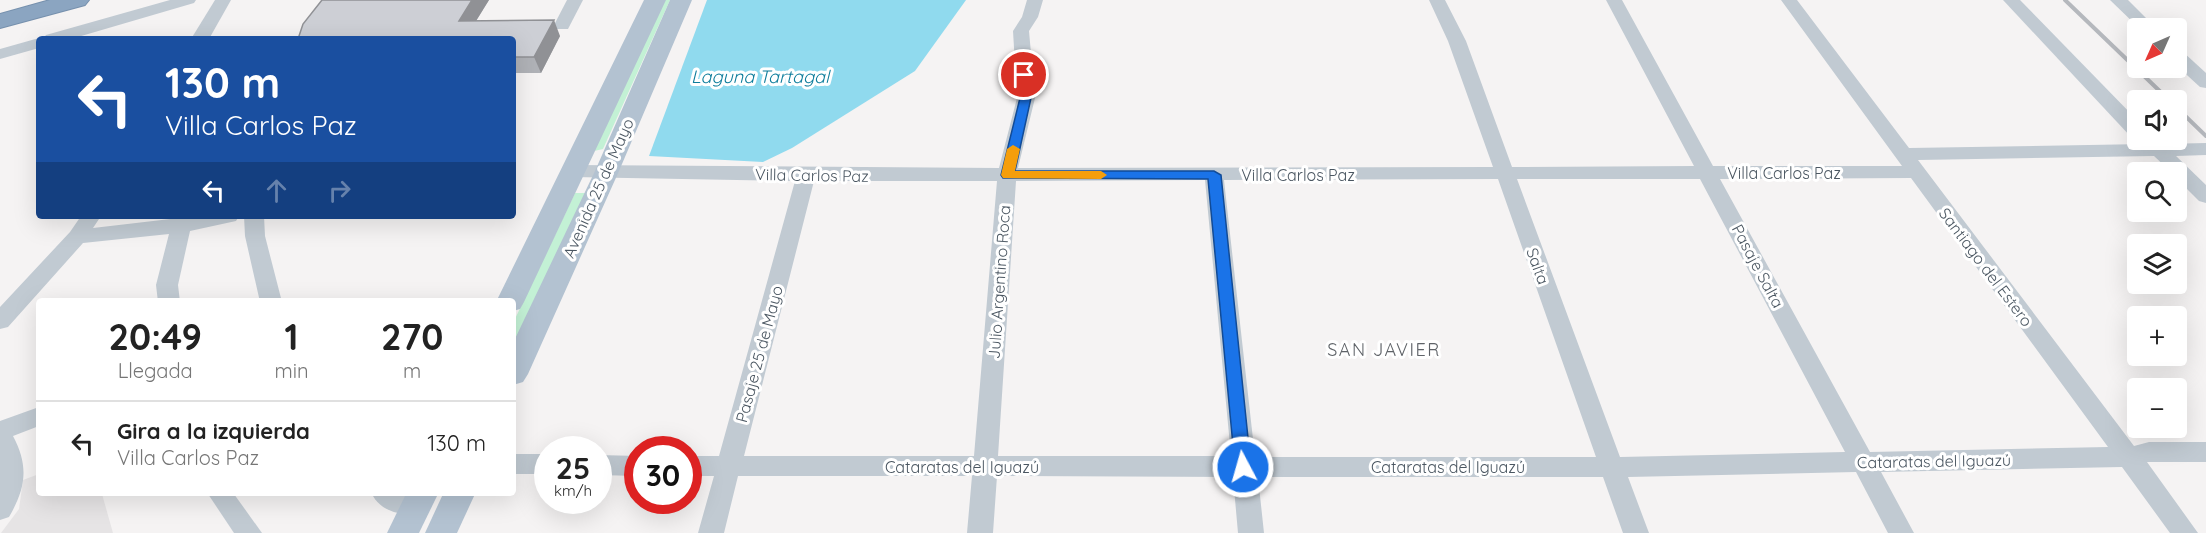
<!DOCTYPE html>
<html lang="es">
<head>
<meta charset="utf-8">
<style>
	:root { --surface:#fff; --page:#f2f2f2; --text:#222; --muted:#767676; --line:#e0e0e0 }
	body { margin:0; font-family:Quicksand,sans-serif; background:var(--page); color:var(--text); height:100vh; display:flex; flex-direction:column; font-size:22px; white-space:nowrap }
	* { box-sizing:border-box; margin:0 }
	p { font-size:20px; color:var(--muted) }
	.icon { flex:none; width:33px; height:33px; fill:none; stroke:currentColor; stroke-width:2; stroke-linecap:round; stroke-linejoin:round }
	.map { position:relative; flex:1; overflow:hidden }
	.sheet { position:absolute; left:36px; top:298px; width:480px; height:198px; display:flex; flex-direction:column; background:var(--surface); border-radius:6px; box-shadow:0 6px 24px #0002 }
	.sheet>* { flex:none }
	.guide { position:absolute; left:36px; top:36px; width:480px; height:183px; border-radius:6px; box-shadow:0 6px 24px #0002; background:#1a4fa0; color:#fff; overflow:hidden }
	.needle { width:39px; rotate:225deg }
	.tools { position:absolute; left:2127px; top:18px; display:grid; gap:12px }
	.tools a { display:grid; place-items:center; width:60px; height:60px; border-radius:6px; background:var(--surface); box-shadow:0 6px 24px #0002; font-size:30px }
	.speed { position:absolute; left:534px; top:436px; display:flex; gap:12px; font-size:30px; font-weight:700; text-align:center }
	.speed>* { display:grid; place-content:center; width:78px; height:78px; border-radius:50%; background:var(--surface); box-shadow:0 6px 24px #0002; line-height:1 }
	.speed small { font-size:15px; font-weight:400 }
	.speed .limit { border:9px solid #d22; background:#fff; color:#111 }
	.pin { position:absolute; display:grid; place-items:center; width:51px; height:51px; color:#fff; margin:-26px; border:3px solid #fff; border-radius:50%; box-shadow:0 2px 6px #0007 }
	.me { position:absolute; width:66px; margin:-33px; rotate:354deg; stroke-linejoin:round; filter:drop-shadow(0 0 4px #0008) }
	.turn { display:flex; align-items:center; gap:21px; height:126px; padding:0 30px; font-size:27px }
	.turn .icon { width:78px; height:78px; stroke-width:2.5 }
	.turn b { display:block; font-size:42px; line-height:51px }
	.lanes { display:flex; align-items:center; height:57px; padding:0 30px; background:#0003; justify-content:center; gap:30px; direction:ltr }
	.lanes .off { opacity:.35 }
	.eta { display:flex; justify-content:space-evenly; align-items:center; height:102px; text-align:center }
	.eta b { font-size:36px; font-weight:800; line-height:42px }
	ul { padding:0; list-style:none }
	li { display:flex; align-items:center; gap:18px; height:84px; padding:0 30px; border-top:2px solid var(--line) }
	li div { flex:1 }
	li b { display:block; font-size:22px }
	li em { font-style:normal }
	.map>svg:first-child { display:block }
	.education { fill:#e6e4e5 }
	.green { fill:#c3f1d5 }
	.water { fill:#90daee }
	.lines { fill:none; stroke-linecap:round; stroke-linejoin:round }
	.highway-casing { stroke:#7690ad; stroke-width:2 }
	.minor { fill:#c1cad2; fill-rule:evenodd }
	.major { fill:#b3c2d1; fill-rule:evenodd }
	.highway { fill:#8ba5c1; fill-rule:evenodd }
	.rail { stroke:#b5b8bd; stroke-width:4 }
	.wall { fill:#b0b2b7 }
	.shaded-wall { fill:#909195 }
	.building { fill:#cdcfd5; stroke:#909195; stroke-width:1.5 }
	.route { fill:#1a73e8; stroke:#114b97; stroke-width:1.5 }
	.slow { fill:#f59e0b }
	.labels { text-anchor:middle; stroke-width:6; stroke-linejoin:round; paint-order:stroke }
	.street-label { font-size:16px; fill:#4a5661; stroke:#fff }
	.water-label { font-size:18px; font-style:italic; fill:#0c7c9b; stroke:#fff }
	.neighbourhood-label { font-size:18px; letter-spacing:1.5px; fill:#5f6368; stroke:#fff }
</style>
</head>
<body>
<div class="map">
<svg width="2206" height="533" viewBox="0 0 2206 533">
	<rect width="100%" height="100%" fill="#f5f3f3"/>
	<polygon class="education" points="39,474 39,494 102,494 113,533 1,533 19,509 23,480"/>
	<g class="green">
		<polygon points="663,0 670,0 603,149 594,151"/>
		<polygon points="575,193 587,193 513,351 513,323"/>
	</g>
	<polygon class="water" points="707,0 966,0 915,71 792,148 763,162 649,156"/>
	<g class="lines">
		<g class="highway-casing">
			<polygon id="highway" points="50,0 89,0 85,5 0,28 0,14"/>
		</g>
		<g class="minor">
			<polygon points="170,0 196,0 194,3 71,39 39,39 39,48 0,59 0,49 39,38 43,39 46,35"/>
			<polygon points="215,0 231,0 209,39 191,39"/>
			<polygon points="567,0 583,0 568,29 556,29 554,25"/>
			<path d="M1027,0h16l-5,17 -9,14 6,67 -17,70 475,-1 -45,-126 -19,-41h16l21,41 46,126 182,-1 -88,-166h16l91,166h189l-121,-166h16l112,148 236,-4 7,-4 12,4 42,-1v12l-30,1 30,29v18l-7,-2 -23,-23v-6h-5l-17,-16 -236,4 216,286 15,-4h57v20h-59l51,71h-28l-48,-66 -241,5 33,61h-26l-32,-61 -228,5 21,56h-26l-20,-56h-345l6,56h-26l-5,-56 -236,-1 -4,57h-26l5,-57h-234l-14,57h-26l16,-57h-26v-20h31l76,-275 -222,-4 -7,-2 -3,-4 3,-4 7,-2 426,3 18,-70 -4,-67 9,-14zM1911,178l197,269 -238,5 -150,-273zM1498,179l98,278h-341l-31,-277zM1517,179h183l145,273 -225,5zM1205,180l26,276h-233l18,-275zM814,181h183l-23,275h-230z"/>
			<polygon points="2003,0 2020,0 2138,121 2138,139 2131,137"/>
			<polygon points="2110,0 2128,0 2156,28 2139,28"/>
			<polygon points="2176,50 2182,51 2206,73 2206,88 2200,87 2176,65"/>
			<polygon points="81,216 101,216 93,228 196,216 239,216 236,221 190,231 178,285 180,302 158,302 156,285 169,234 83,243 8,327 0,329 0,307 70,232"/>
			<polygon points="244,216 264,216 265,236 282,302 260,302 245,236"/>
			<path d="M39,407v19l-26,10c16,30 13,52 -4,81l-9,3v-99z"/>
			<rect x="513" y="454" width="35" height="20"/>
			<polygon points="598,455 638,456 638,476 598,475"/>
			<polygon points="208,494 234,494 262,533 234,533"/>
			<path d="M372,494h45l9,2 4,8 -4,8c-19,6 -45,1 -54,-18z"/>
		</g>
		<g class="major">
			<polygon points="644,0 666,0 524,302 520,309 513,311 513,302 496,302"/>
			<polygon points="670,0 692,0 619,171 528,374 523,382 513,385 513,343 595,171"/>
			<polygon points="406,494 438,494 419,533 387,533"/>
			<polygon points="443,494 475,494 457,533 425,533"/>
		</g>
		<use href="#highway" class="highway"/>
		<g class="rail">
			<polyline points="2065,0 2169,100"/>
			<polyline points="2176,107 2206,136"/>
		</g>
	</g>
	<polygon class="wall" points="322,0 489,0 476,21 560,36 541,73 513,73 513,39"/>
	<g class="shaded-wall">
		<polygon points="472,0 489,0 466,37 459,21"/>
		<polygon points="554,20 560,36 541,73 534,57"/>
	</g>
	<polygon class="building" points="322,0 472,0 459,21 554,20 534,57 513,57 513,39 298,39 303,24"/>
	<polygon class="route" points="1024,72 1029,75 1031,98 1015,171 1214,171 1221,175 1251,467 1248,472 1243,474 1235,467 1208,179 1003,178 1001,175 1020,98 1018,75"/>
	<polygon class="slow" points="1013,145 1020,149 1015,171 1101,171 1107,175 1101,179 1003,178 1001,175 1007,149"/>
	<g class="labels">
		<g class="street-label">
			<text x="1784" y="179">Villa Carlos Paz</text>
			<text transform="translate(812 175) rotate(1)" y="6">Villa Carlos Paz</text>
			<text x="1298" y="181">Villa Carlos Paz</text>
			<text transform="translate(598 188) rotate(-66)" y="6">Avenida 25 de Mayo</text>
			<text transform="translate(1538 266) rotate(70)" y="6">Salta</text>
			<text transform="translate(1758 266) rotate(62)" y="6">Pasaje Salta</text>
			<text transform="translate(1986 267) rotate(53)" y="6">Santiago del Estero</text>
			<text transform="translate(999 282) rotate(-86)" y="6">Julio Argentino Roca</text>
			<text transform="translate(759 354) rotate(-75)" y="6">Pasaje 25 de Mayo</text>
			<text transform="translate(1934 461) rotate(-1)" y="6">Cataratas del Iguazú</text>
			<text x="962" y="473">Cataratas del Iguazú</text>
			<text x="1448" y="473">Cataratas del Iguazú</text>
		</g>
		<g class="water-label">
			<text x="760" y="83">Laguna Tartagal</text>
		</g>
		<g class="neighbourhood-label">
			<text x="1384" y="356">SAN JAVIER</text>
		</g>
	</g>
</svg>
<div class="tools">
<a><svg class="needle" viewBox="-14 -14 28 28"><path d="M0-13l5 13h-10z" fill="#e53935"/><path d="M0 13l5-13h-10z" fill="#767676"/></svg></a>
<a><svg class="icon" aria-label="sound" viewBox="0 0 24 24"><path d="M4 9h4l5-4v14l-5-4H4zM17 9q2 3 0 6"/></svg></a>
<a><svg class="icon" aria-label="search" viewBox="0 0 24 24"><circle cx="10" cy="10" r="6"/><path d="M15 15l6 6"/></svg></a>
<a><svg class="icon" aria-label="layers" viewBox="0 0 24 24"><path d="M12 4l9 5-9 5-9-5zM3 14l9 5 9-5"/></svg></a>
<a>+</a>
<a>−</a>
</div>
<div class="speed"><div>25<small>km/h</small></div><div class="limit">30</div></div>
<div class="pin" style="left:1024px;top:75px;background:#d93025"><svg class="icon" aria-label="arrive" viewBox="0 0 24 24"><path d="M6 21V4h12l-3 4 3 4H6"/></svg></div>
<svg class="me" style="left:1243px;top:467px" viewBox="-20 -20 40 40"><circle r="17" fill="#1a73e8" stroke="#fff" stroke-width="3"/><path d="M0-11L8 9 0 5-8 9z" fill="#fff"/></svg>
<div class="guide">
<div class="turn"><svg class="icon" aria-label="left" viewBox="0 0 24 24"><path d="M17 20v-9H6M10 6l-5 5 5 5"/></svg><div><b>130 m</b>Villa Carlos Paz</div></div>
<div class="lanes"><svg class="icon" aria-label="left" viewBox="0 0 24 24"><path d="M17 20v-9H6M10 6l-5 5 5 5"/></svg><svg class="icon off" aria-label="ahead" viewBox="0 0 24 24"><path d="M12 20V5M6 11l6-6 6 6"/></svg><svg class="icon off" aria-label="right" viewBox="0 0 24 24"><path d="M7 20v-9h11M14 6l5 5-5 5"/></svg></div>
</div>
<section class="sheet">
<div class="eta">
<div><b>20:49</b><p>Llegada</p></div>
<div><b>1</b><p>min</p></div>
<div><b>270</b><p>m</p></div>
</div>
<ul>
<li><svg class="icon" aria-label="left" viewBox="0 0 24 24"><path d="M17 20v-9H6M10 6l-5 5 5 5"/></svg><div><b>Gira a la izquierda</b><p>Villa Carlos Paz</p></div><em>130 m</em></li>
</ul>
</section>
</div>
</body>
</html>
